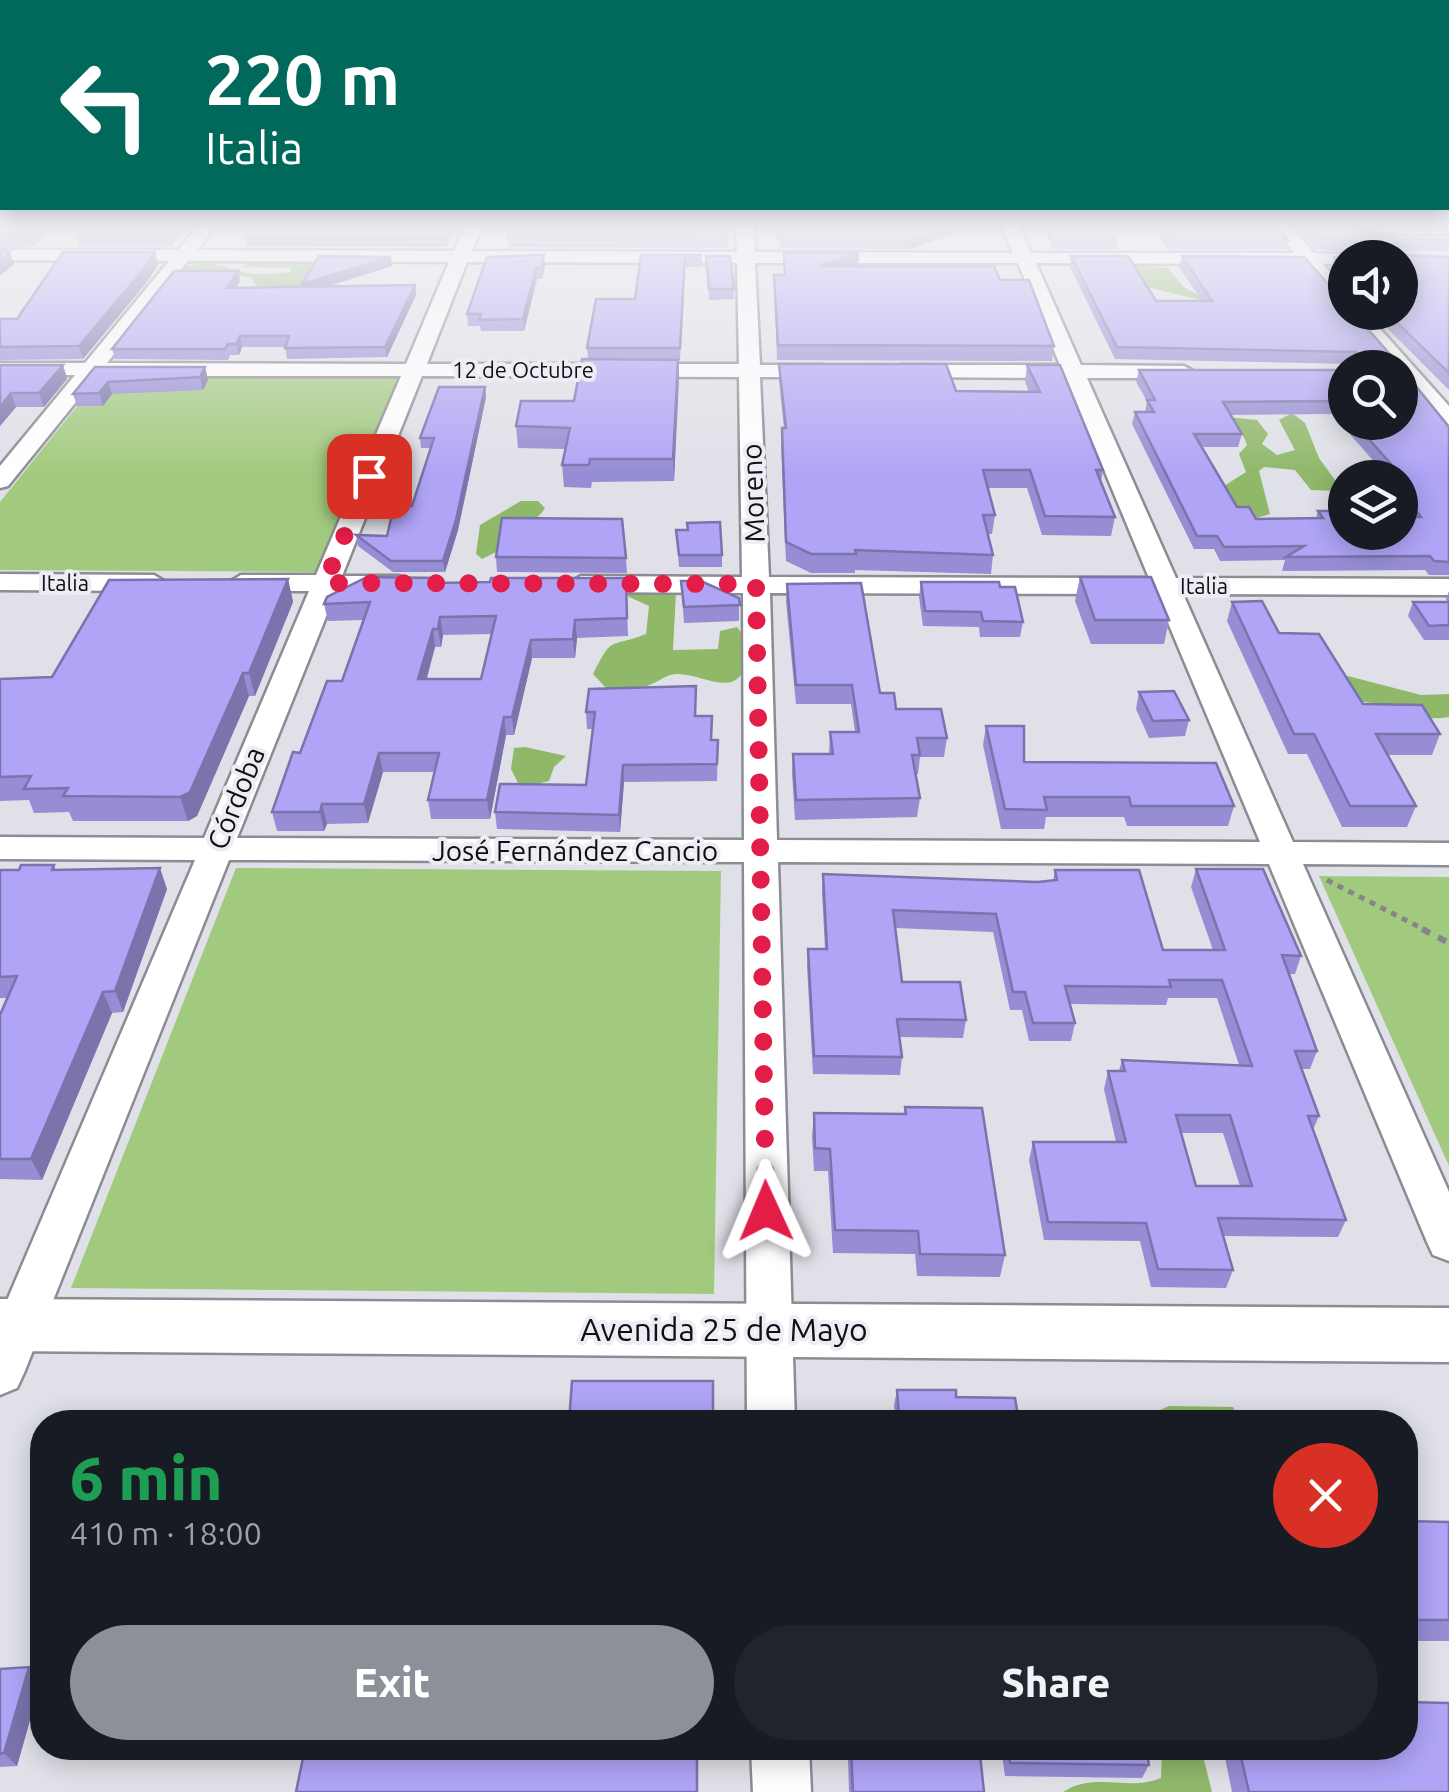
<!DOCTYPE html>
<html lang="en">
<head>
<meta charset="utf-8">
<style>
	:root { --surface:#171b24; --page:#20242c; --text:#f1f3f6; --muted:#9ea1a6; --accent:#8c9099 }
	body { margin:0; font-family:Ubuntu,sans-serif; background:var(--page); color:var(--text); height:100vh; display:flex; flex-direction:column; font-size:38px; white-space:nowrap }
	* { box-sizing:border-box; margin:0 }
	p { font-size:32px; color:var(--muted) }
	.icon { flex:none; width:55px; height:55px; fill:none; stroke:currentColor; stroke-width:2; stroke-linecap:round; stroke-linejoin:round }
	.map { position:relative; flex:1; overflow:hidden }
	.drawer { position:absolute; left:30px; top:1410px; width:1388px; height:350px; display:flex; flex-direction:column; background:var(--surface); border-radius:40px; box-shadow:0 5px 25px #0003 }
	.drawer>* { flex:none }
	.guide { position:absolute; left:0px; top:0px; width:1450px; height:210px; box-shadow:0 5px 25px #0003; background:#00695c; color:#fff; overflow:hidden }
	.buttons { position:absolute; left:1328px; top:240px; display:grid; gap:20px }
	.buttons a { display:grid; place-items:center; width:90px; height:90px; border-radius:50%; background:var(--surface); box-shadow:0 5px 25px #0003; font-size:50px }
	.pin { position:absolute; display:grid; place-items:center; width:85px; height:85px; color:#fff; margin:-42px; border-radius:20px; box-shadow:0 5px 15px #0006 }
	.me { position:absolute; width:110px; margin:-55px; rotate:359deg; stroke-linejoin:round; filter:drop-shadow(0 0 8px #0008) }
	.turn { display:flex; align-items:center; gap:35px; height:210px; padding:0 40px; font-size:45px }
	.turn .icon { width:130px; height:130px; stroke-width:2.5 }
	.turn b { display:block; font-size:70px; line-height:85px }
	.round { display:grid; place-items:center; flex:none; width:105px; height:105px; border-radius:52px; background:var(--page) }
	.overview { display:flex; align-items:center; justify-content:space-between; height:170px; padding:0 40px }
	h1 { font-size:60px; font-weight:800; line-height:75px; color:#1e9e55 }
	.action { display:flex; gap:20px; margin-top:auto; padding:20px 40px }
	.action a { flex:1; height:115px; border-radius:60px; background:var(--accent); color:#fff; font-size:40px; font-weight:800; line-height:115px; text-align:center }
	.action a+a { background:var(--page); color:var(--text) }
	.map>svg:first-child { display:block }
	.green { fill:#a2ca7e }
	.forest { fill:#8fb869 }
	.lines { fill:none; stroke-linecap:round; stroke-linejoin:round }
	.minor-casing { stroke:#8c8c94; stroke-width:5 }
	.major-casing { stroke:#8c8c94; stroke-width:5 }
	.path-far1 { stroke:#85858a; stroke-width:5; stroke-dasharray:6 6; stroke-linecap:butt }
	.path { stroke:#85858a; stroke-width:6; stroke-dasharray:9 9; stroke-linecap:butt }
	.minor { fill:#fff; fill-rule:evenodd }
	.major { fill:#fff; fill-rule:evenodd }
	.wall { fill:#968dd4; fill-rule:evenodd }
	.shaded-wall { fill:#7a73ac }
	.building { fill:#afa4f6; stroke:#7a73ac; stroke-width:2.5; fill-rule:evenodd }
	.route { stroke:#e11d48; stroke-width:18; stroke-dasharray:0 32.4 }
	.labels { text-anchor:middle; stroke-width:8; stroke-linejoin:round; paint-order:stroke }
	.far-street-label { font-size:22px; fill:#101012; stroke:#ededf6 }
	.street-label { font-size:28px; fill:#101012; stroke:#ededf6 }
	.near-street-label { font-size:32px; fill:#101012; stroke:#ededf6 }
</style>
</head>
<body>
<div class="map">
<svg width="1449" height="1792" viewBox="0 0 1449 1792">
	<rect width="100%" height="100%" fill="#e0e0e8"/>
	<g class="green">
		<polygon points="102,375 399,376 316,572 0,570 0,502"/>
		<polygon points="236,868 721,871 714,1294 71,1288"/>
		<polygon points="1319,876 1449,877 1449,1166"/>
	</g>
	<g class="forest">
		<path d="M254,260l60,1 -12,24 5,4 -50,-3 -7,-9 -74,-3c19,-17 42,-10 63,-3 16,5 35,3 51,1l1,-4 -49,-1z"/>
		<polygon points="1121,264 1168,268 1184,287 1213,303 1139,285"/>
		<polygon points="1292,413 1305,423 1319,458 1340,487 1337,491 1311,490 1295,470 1264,467 1259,471 1270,514 1246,521 1239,518 1224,486 1246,472 1239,454 1247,445 1241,430 1218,416 1257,420 1268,434 1262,444 1277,455 1295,450 1279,420"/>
		<path d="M521,501h17l7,7c-13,20 -26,16 -46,25l-3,19 -14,7 -6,-5 4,-29z"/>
		<path d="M631,591l45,1 -3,58 45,-1 2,-18 17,-4c8,9 10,18 9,30 -4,47 -45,15 -70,17 -10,0 -19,9 -29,12 -12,3 -27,2 -39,4l-15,-16c21,-40 14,-25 53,-40l3,-28 -22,-10z"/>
		<path d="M1348,676l73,19 28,-1v23c-40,7 -55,-17 -95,-15l-14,-23z"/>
		<polygon points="525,747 566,756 554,767 549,781 528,786 518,783 511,769 514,748"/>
		<polygon points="1169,1406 1233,1407 1241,1422 1098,1422 1106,1413 1145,1417"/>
		<path d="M1162,1748h39l11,44h-149c32,-21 64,0 98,-14z"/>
	</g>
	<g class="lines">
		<g class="minor-casing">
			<g id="minor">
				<path d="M200,224h18l-21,26 257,1 11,-27h18l-11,27 265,1 -1,-28h18l1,28 258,1 -12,-29h18l12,29h263l-24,-29h18l26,29 37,2 -6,3v6h-22l22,26v18l-7,-2 -35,-42 -267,-1 45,102 103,1 11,6 -11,6h-97l89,200 273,1v16l-266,-1 110,248 156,1v22l-146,-1 146,328v69l-16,-6 -6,-13 -158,-378 -491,-2 17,560h-48l-3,-560 -515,-2 -205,513 -7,15 -17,7v-78l195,-457 -195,-1v-22l204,1 105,-247h-68l-13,-8 13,-8h75l85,-199h-304l-89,110 -8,2v-22l75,-91h-75v-12h85l84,-102 -169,-1v-10h178zM188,261l261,1 -43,102 -299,-1zM467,262l270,1 2,101h-312zM755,263h263l42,102h-159l-11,6 11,6 165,1 83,200 -380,-1 -9,-200h64l11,-6 -11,-6h-64zM422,376l317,1 3,200 -161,-1 -13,8 13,8 162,1 1,247 -507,-2 99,-246h63l13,-8 -13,-8h-57zM770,593l386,1 104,248 -483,-2z"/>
				<polygon points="1345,311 1365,312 1449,406 1449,427 1441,425 1400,377 1400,368 1392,368"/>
				<polygon points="0,574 154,575 167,583 154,591 0,590"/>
				<polygon points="751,1748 809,1748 811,1792 753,1792"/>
			</g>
		</g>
		<g class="major-casing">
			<polygon id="major" points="0,1299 1449,1308 1449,1362 0,1351"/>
		</g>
		<polyline class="path-far1" points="1327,880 1427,931"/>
		<polyline class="path" points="1422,929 1449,943"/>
		<use href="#minor" class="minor"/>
		<use href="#major" class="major"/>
	</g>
	<g class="wall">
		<polygon points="0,224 57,224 33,246 0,247"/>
		<polygon points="188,224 171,246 79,246 76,236"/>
		<polygon points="247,224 456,224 447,247 246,246 244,238 250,224"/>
		<polygon points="774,224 988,224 987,232 959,232 910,249 781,248 775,235"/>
		<polygon points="1041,224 1105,224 1117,243 1116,249 1053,249"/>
		<polygon points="1150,224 1276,224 1288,240 1286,249 1167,249"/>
		<polygon points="1300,224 1378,235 1443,235 1445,229 1449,229 1449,251 1400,250 1397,252 1401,255 1449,257 1449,390 1371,312 1400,312 1345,258 1345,284 1331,268 1334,257 1351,255 1352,253 1316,249 1298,230"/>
		<polygon points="508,239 728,240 728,248 509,247"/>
		<polygon points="784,253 859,253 858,266 1000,280 1054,346 1052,361 777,360 774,275 784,275"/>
		<polygon points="641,255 702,255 702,267 685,267 680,360 679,360 674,481 592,482 591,488 564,487 562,465 565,449 518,448 516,426 574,401 588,359 587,348 635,299"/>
		<polygon points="706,256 734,289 734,299 709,300"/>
		<path d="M1071,256l85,45h46l-23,-34 3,-11 122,1 145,170v148h-20l-4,-5 -143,1 3,-11 -65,1 -6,-12h-20l-62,-125 3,-12h10l2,-11 -11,-19 3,-12h206v52h55l-49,-58 -236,-5 -45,-92zM1332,414l53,60 -1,4h16v31l6,8 -61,15 -27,-21 -2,7 -60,1 -19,-12 -36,-60h37l4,-13 -12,-19z"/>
		<polygon points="487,257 545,266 542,279 537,279 524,331 481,331 480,326 468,326 467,314"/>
		<polygon points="158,265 147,282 83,359 0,360 0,319 17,319"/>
		<polygon points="392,266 327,286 415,285 416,295 387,357 287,359 285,347 242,347 239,355 230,355 228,360 115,359 112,349 238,271 240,281 236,288 302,287"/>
		<polygon points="779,364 956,391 1029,392 1025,382 1027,365 1103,470 1101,481 1115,517 1111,536 1042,535 1027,488 987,488 995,515 992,534 988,534 993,555 991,574 855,570 855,573 811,573 786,561 781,446 782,428 784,428 779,381"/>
		<polygon points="0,365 63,365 67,379 44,407 16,407 0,426"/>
		<polygon points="95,367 205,367 208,380 203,390 112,394 103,406 77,406 73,394"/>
		<polygon points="485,387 486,397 458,530 445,572 393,572 358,546 356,535 387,536 412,506 430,448 421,448 420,438"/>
		<polygon points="676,530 722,555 722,567 679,567"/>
		<polygon points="496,557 626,558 627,573 497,572"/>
		<polygon points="1080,577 1169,620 1164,644 1091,644 1075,601"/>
		<path d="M626,578l2,58 -51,2 -2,20h-43l-18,77h-8l-16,84h-59l-3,-19 7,-28h-52l-15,51 -41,1 -3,7h-47l-5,-19 28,-59 42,-72 21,-61 -35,1 -4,-17 113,-21zM491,634l-10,45h-54l8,-32h6l2,-12z"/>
		<polygon points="288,579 293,602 255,696 249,696 197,816 188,821 73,821 69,812 34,813 29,800 0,801 0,679 52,677"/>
		<polygon points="681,581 739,598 739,621 684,623"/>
		<polygon points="921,582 1000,587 1023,622 1020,637 980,637 979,627 923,626 919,597"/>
		<polygon points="787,584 880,693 896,709 947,738 944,757 920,757 918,774 915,774 920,798 917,817 795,820 792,773 793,754 829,754 830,732 855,732 851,704 796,704 786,602"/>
		<polygon points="1449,591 1449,640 1424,640 1408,616 1413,602 1448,602 1446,599"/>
		<polygon points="1232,602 1279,633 1363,704 1440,734 1432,755 1388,755 1416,806 1407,827 1342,827 1307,754 1288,754 1227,621"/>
		<polygon points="1139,692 1189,720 1185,736 1149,738 1136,709"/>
		<polygon points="586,712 696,716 712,740 718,740 717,781 624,782 620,832 497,829 495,812 586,785 593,729 587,729"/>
		<polygon points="986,726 1024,762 1234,806 1228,826 1127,826 1124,817 1046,817 1044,829 1001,829 983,745"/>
		<polygon points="54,865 56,870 167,889 123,1012 112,1013 42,1180 0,1179 0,1015 8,998 0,998 0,870 19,870"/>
		<path d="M1196,869l105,87 -6,18h-7l29,77 -7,18h-8l17,47 -6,14 33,90 -8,17 -115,-1 10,34 -7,18 -75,-1 -11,-46 -96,-1 -15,-80 4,-18h83l-12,-53 4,-18h11l3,-11 117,5 -22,-67h-49l-2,7 -96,-1 5,19 -4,18h-42l-7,-31h-12l-17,-78 -98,-4 7,54 64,38 -3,18 -63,-1 2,20 -2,18 -87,-1 -6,-108 1,-17h17l-3,-57 1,-18 215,8 15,-1 2,-11 108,80h50l-22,-63zM1181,1133h42l17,53h-44z"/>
		<polygon points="905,1107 1005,1255 1000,1277 917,1276 915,1254 833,1253 828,1171 814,1171 812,1136 814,1113 904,1114"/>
		<polygon points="897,1390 956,1397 1019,1422 833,1422 834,1415 895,1416 894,1405"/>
		<polygon points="1405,1521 1449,1522 1449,1641 1405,1641"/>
		<polygon points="29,1667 41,1681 17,1766 0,1767 0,1669"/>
		<polygon points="849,1748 937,1748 937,1753 984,1792 849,1792 848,1758"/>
		<polygon points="1001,1748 1146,1748 1149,1765 1142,1778 1005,1776"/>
		<polygon points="1223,1748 1405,1748 1449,1792 1232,1792"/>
	</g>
	<g class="shaded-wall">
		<polygon points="41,224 57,224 33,246 29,234"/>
		<polygon points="178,224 188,224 171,246 169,236"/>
		<polygon points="452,224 456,224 447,247 446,238"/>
		<polygon points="960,224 959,232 910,249 911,240"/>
		<polygon points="1403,239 1400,250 1388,257 1392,246"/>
		<polygon points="10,252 14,264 0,276 0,261"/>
		<polygon points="155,252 158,265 147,282 83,359 79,346"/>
		<polygon points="859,253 858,267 820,266"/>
		<polygon points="544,255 545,266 542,279 541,268"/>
		<polygon points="391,257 392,266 304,294 302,284"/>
		<polygon points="536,268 537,279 524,331 523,319"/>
		<polygon points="238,271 240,281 229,298 227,288"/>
		<polygon points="415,285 416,295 387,357 385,347"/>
		<polygon points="240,336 242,347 239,355 236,344"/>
		<polygon points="678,360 679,381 674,481 673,459"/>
		<polygon points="63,365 67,379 44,407 39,393"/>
		<polygon points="205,367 208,380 203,390 200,377"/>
		<polygon points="108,382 112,394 103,406 99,393"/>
		<polygon points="485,387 486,397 458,530 445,572 443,561"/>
		<polygon points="11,393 16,407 0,426 0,407"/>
		<polygon points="288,579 293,602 255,696 249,673"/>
		<polygon points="440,617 443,635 441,647 438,629"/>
		<polygon points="575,620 577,638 575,658 573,639"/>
		<polygon points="433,629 435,647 421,697 418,679"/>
		<polygon points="531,640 532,658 514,735 512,717"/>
		<polygon points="243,673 249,696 197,816 188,821 180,797"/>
		<polygon points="504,717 506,735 490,819 487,800"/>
		<polygon points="379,753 383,772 368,823 364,804"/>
		<polygon points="623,765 624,782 620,832 619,815"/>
		<polygon points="322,804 327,824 324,831 320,812"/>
		<polygon points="160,868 167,889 123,1012 115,991"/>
		<polygon points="103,992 112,1013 42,1180 31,1159"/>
		<polygon points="29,1667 41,1681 17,1766 4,1753"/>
	</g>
	<g class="building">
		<polygon points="0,224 41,224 29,234 0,235"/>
		<polygon points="84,224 178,224 169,236 76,236"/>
		<polygon points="251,224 452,224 446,238 244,238"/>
		<polygon points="512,224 726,224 728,240 508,239"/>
		<polygon points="775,224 959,224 911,240 782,240"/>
		<polygon points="1044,224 1105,224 1117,243 1054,243"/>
		<polygon points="1158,224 1276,224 1288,240 1169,240"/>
		<polygon points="1306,224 1368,224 1378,235 1449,235 1449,240 1403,239 1392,246 1401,255 1449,257 1449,373 1386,312 1400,312 1400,258 1345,258 1345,269 1334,257 1351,255 1357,242 1319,238"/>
		<polygon points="0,251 10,252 0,261"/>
		<polygon points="63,252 155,252 144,269 79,346 0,347 0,319 17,319"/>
		<polygon points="784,253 859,253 820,266 994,266 1000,280 1029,280 1054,346 778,345 774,275 785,275"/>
		<polygon points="544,255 541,268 536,268 523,319 479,320 481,314 467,314 487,257"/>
		<polygon points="641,255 702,255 685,255 680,348 587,348 596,299 635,299"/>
		<polygon points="319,256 391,257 302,284"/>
		<polygon points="706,256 730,256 734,289 709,289"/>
		<polygon points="1071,256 1128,256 1156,301 1212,301 1182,256 1304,257 1345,303 1345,312 1353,312 1394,359 1449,427 1449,562 1434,561 1430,556 1286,557 1304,546 1224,547 1217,536 1197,536 1135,412 1154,412 1147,400 1155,400 1139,370 1345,370 1345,412 1336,401 1223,402 1242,434 1194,434 1237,507 1249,507 1256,519 1323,518 1318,511 1345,511 1345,532 1400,532 1400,517 1421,517 1400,490 1400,478 1390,478 1386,471 1397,471 1354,422 1400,422 1400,368 1349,368 1352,360 1359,356 1356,352 1117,347"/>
		<polygon points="174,271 238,271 227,288 415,285 385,347 285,348 289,336 240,336 236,344 228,344 225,349 112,349"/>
		<polygon points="582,359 678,360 673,459 590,459 589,465 562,465 570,428 516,426 521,401 574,401"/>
		<polygon points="779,364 946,364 956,391 1040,392 1027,365 1060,365 1103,470 1096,470 1115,517 1045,516 1030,470 983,470 995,515 983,515 993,555 855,550 856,554 811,554 786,542 782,428 786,428"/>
		<polygon points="0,365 63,365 39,393 11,393 0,407"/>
		<polygon points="95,367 205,367 200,377 108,382 99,393 73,394"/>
		<polygon points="439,387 485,387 456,520 443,561 391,561 356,535 387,536 394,506 412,506 434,438 420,438"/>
		<polygon points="502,518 622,519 626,558 496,557"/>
		<polygon points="720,522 722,555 679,555 676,530 688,530 687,523"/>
		<path d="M367,577l70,1 -2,5 55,-1 1,-4h135l1,40 -52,2 -2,19 -42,1 -19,77h-8l-17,83h-59l11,-47h-60l-15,51h-42l-2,8h-48l21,-60 7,1 27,-72h15l28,-79 -46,2 3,-7zM496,616l-15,63h-63l15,-50h5l2,-12z"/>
		<polygon points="1080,577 1151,577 1169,620 1095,620"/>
		<polygon points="288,579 249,673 243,673 190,792 180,797 63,796 68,788 24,789 31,776 0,777 0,679 52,677 109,580"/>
		<polygon points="681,581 701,581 739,598 740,605 684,607"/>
		<polygon points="921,582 999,582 1000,587 1015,587 1023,622 983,621 981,612 925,611"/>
		<polygon points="861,583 880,693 894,693 896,709 941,709 947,738 917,738 920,755 912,755 920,798 796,800 793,754 833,754 830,732 859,732 852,685 796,685 787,584"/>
		<polygon points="1262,601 1279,633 1319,634 1363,704 1422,705 1440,734 1376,734 1416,806 1350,806 1314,734 1294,734 1232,602"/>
		<polygon points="1413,602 1449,602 1449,625 1429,626"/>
		<polygon points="696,686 695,716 712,716 711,740 718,740 717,764 623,765 619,815 495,812 500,784 586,785 595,712 586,712 589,689"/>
		<polygon points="1174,691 1189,720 1153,721 1139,692"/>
		<polygon points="986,726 1024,726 1024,762 1216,763 1234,806 1131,806 1129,797 1044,797 1047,810 1005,809"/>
		<polygon points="21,865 54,865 52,870 160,868 115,991 103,992 31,1159 0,1159 0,1015 17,976 0,977 0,870 19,870"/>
		<path d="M1196,869h67l38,87 -19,-1 35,96h-22l24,65h-11l38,104 -128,-2 15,52 -75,-1 -12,-46 -98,-1 -15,-80h93l-18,-71h17l-3,-11 130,6 -30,-86h-53l2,7 -106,-1 10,37h-42l-8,-31h-12l-17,-78 -103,-4 9,72h58l6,38 -69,-1 5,38 -88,-1 -6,-107h19l-4,-75 215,8 19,-2 -2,-10h84l24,80h62zM1176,1115h54l22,71h-56z"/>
		<polygon points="905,1107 982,1108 1005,1255 920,1254 918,1231 835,1230 830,1149 815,1148 814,1113 906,1114"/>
		<polygon points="572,1381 713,1381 713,1422 569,1422"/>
		<polygon points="897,1390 956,1390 956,1397 1015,1398 1019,1422 834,1422 834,1415 899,1416"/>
		<polygon points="1405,1521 1449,1522 1449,1620 1405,1620"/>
		<polygon points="29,1667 4,1753 0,1754 0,1669"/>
		<polygon points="1405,1702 1449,1703 1449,1792 1249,1792 1239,1748 1405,1748"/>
		<polygon points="305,1748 697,1748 697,1792 296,1792"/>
		<polygon points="851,1748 937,1748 937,1753 980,1754 984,1792 853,1792"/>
		<polygon points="1008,1748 1146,1748 1149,1765 1010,1763"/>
	</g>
	<linearGradient id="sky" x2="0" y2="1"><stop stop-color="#61aacf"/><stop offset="0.47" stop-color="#f1f1f5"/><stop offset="1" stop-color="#f1f1f5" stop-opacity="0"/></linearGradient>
	<rect width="1449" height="475" fill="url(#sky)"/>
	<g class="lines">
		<polyline class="route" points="369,476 325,583 756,584 766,1211"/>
	</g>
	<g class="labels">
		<g class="far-street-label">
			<text x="523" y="378">12 de Octubre</text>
			<text x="65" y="591">Italia</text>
			<text x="1204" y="594">Italia</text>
		</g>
		<g class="street-label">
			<text transform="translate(753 493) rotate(-92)" y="10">Moreno</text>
			<text transform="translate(236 798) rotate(-68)" y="10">Córdoba</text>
			<text x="575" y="861">José Fernández Cancio</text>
		</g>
		<g class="near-street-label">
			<text x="724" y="1341">Avenida 25 de Mayo</text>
		</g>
	</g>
</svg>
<div class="buttons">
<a><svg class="icon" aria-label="sound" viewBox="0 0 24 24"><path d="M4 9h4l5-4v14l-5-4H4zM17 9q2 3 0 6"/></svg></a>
<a><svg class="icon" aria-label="search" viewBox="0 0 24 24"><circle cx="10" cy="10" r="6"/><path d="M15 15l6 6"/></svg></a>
<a><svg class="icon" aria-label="layers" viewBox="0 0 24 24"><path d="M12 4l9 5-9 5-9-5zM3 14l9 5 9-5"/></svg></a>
</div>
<div class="pin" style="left:369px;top:476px;background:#d93025"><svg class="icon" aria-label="arrive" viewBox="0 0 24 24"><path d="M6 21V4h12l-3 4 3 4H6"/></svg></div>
<svg class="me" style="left:766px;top:1211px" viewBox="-20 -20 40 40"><path d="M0-17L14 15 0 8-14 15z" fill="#e11d48" stroke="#fff" stroke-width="4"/></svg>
<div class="guide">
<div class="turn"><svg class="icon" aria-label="left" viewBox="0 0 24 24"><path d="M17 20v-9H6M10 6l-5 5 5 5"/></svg><div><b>220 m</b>Italia</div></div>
</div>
<section class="drawer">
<div class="overview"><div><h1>6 min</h1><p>410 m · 18:00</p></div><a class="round" style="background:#d93025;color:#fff"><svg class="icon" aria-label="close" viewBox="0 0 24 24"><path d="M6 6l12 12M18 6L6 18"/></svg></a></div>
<div class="action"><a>Exit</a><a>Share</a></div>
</section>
</div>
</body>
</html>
